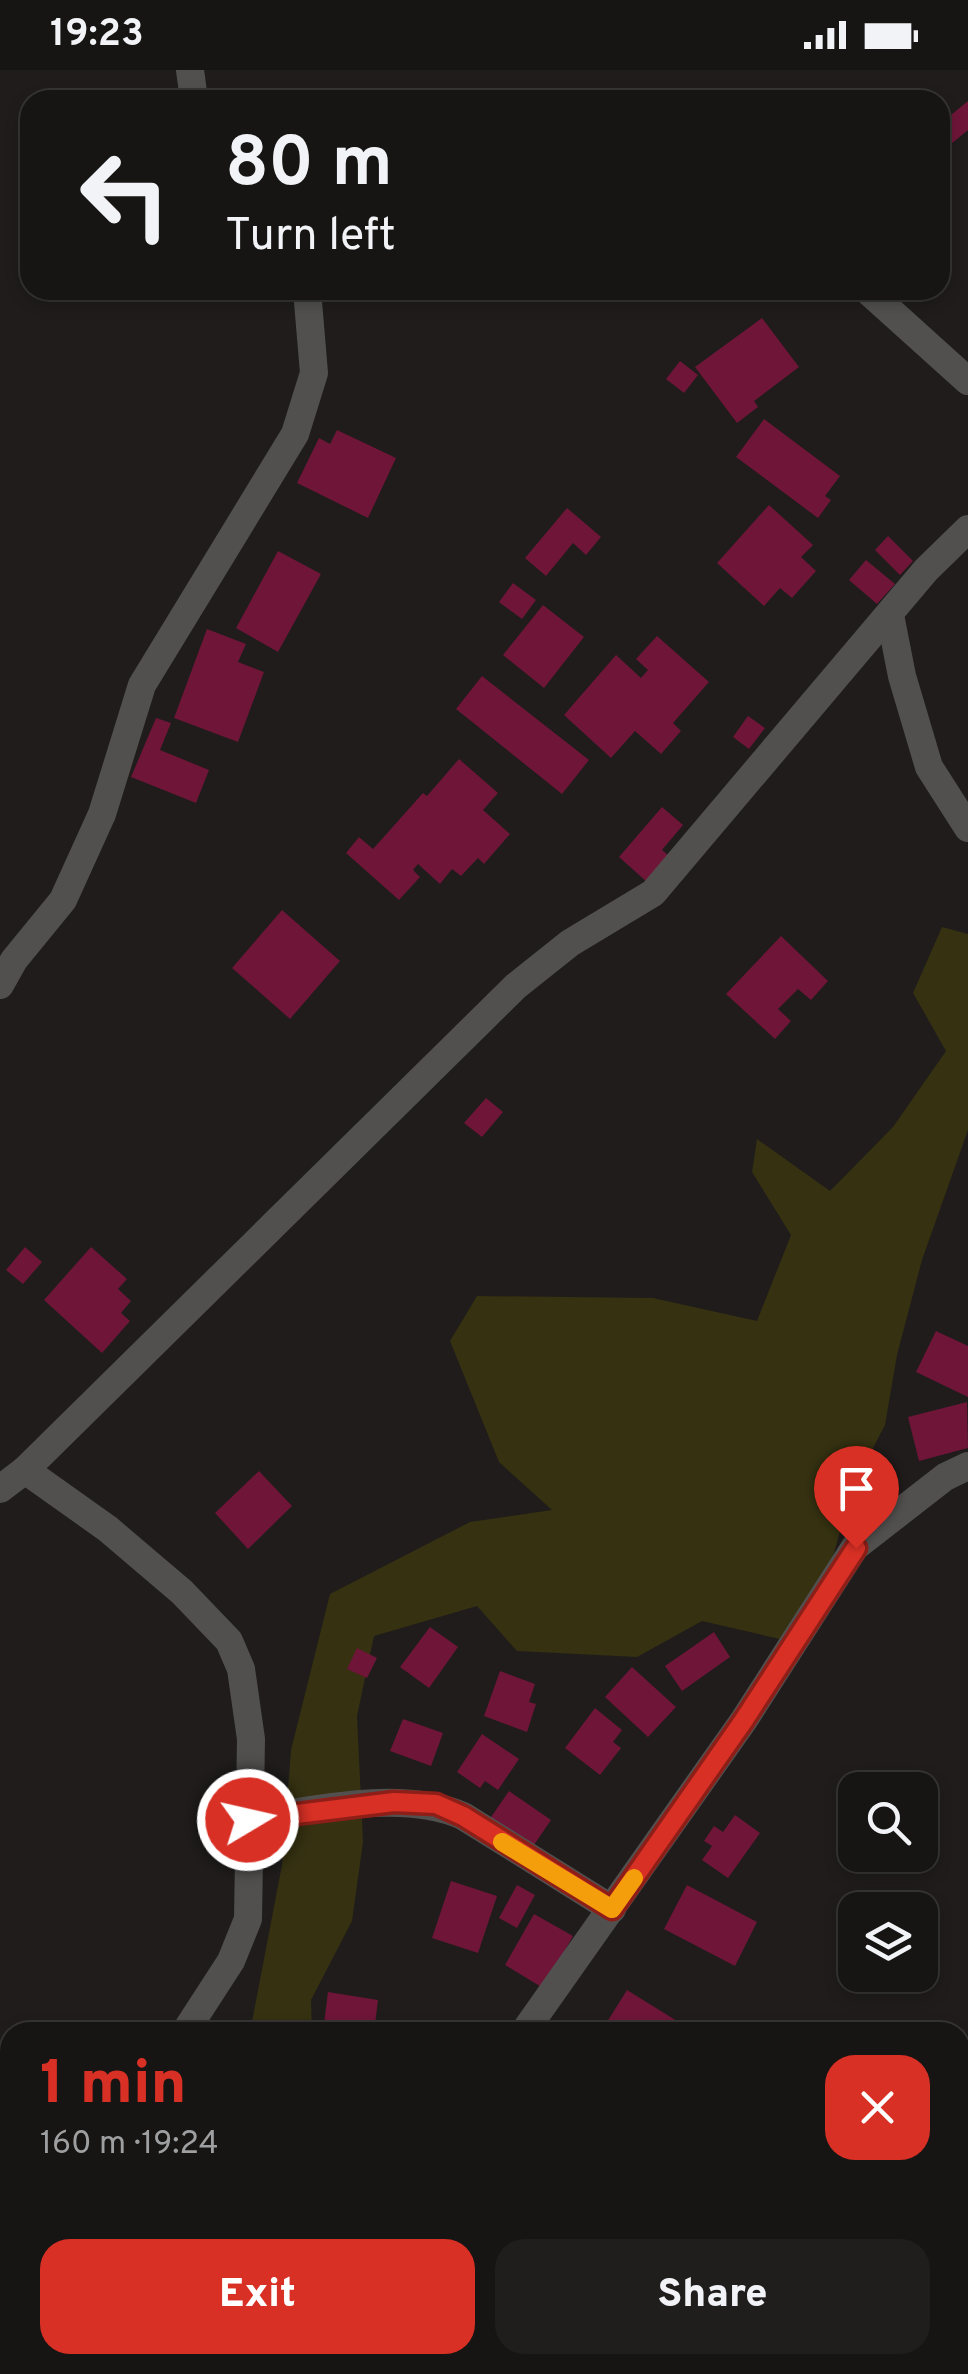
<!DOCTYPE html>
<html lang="en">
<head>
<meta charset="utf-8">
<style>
	:root { --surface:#171514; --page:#201e1d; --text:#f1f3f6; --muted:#9e9fa0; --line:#363434; --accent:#d93025 }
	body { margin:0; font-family:Overpass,sans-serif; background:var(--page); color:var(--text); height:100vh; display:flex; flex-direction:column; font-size:38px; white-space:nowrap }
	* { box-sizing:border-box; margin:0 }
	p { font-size:32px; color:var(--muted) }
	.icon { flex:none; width:55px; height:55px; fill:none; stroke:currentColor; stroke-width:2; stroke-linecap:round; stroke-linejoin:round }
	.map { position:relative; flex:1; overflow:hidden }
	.side { position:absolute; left:0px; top:1952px; width:970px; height:352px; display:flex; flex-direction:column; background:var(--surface); border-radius:30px 30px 0 0; box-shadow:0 5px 15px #0003,0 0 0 2px var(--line) }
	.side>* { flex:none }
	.guide { position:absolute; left:20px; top:20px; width:930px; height:210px; border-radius:30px; box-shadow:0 5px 15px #0003,0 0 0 2px var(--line); background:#171514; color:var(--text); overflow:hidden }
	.controls { position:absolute; left:838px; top:1702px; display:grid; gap:20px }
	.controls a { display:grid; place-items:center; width:100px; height:100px; border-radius:20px; background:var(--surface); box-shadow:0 5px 15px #0003,0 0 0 2px var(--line); font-size:50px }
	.pin { position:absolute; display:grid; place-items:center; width:85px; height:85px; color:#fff; margin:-102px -42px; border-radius:50% 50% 50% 0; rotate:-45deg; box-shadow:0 0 10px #0007 }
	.pin .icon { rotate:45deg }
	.me { position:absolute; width:110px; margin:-55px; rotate:81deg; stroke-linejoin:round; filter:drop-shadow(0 0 8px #0008) }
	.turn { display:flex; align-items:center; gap:35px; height:210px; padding:0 40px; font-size:45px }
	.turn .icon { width:130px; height:130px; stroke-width:2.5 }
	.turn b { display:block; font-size:70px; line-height:85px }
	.round { display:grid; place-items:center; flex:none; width:105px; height:105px; border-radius:30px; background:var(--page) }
	.headline { display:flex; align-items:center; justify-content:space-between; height:170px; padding:0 40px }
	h1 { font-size:60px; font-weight:800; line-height:75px; color:var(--accent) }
	.button { display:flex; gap:20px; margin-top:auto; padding:20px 40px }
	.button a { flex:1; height:115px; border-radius:30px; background:var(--accent); color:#fff; font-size:40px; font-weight:800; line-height:115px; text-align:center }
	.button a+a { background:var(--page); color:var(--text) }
	.status { display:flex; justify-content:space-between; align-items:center; height:70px; padding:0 50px; background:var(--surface); direction:ltr }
	.status svg { height:28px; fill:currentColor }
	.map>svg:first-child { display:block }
	.green { fill:#353111 }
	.building { fill:#6e1538 }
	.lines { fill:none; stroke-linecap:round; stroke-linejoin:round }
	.minor { stroke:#51504f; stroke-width:28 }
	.route-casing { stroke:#8d1f18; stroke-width:25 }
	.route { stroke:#d93025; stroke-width:18 }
	.slow { stroke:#f59e0b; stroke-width:18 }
</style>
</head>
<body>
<div class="status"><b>19:23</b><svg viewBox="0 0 49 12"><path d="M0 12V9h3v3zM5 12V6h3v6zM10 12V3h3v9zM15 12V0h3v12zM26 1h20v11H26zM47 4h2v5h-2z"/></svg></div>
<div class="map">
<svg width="968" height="2304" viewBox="0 0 968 2304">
	<rect width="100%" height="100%" fill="#1f1c1b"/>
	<g class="green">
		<polygon points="942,857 968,864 968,1060 922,1190 897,1285 885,1355 852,1418 824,1519 784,1570 702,1551 637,1587 517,1581 477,1536 374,1566 357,1646 363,1772 352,1851 311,1930 312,1962 250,1962 282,1795 291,1680 330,1524 470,1452 552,1440 499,1392 450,1271 477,1226 653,1228 757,1251 791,1165 752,1102 757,1069 830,1121 893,1057 946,981 913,923"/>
		<polygon points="116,2295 233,2295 226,2304 107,2304"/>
	</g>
	<g class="building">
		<polygon points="968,31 968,60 940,83 940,54"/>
		<polygon points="762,248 799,297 754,331 758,337 737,353 695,297"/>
		<polygon points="680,291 698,305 684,323 666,309"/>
		<polygon points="764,349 840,406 825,426 831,430 818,448 736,387"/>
		<polygon points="337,360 396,388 368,448 297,413 319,368 330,374"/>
		<polygon points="769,435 813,475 801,487 816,501 792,528 780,518 764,536 717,493"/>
		<polygon points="567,438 601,467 586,485 573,473 546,506 525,488"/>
		<polygon points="888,466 913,491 900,505 875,480"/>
		<polygon points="278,481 321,504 278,582 236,558"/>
		<polygon points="866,490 895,514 877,534 849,510"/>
		<polygon points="513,513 536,530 522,549 499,532"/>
		<polygon points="543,535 584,567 544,618 503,585"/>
		<polygon points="207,559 246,574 238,592 264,602 238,672 174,648"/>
		<polygon points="657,566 709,612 673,653 681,661 661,684 635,661 611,688 564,645 616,585 641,608 648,600 636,589"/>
		<polygon points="482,606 589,690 562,724 456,639"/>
		<polygon points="748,646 765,658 749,679 733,667"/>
		<polygon points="156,648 171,653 160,680 209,700 196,733 131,707"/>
		<polygon points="459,689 498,723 483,740 510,764 484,794 478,788 461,806 452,799 440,814 418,794 413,800 420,807 399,830 346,783 359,767 373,779 423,723 427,726"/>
		<polygon points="662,737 683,755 662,780 669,786 647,812 619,787"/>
		<polygon points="282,840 340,891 290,949 232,898"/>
		<polygon points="781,866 828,911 811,930 798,919 778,939 791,951 775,969 726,924"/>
		<polygon points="486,1028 503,1042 482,1067 464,1053"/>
		<polygon points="25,1177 42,1192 23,1214 6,1200"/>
		<polygon points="91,1177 127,1209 118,1219 131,1231 121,1243 130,1251 102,1283 44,1230"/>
		<polygon points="936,1261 968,1276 968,1327 916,1302"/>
		<polygon points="967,1332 968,1378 919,1391 908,1347"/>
		<polygon points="259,1401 292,1436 248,1479 215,1443"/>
		<polygon points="430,1557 458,1577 429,1618 400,1597"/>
		<polygon points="714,1562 730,1587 682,1621 665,1596"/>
		<polygon points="357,1578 377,1588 367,1608 347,1599"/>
		<polygon points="632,1597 676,1637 648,1667 605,1627"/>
		<polygon points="500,1601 535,1614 529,1632 536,1634 527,1662 484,1646"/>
		<polygon points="595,1638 622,1660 613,1672 621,1678 600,1705 565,1678"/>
		<polygon points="403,1649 443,1663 431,1696 390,1681"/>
		<polygon points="482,1664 519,1689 498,1720 485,1711 480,1718 457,1702"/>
		<polygon points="509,1721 551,1750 532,1778 489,1750"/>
		<polygon points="735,1745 760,1763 728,1808 702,1790 712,1776 704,1771 714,1756 723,1762"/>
		<polygon points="451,1811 497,1826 478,1883 432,1868"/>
		<polygon points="517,1815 535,1825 517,1858 499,1848"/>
		<polygon points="687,1815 757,1852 735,1896 664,1859"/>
		<polygon points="534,1844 573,1866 543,1918 505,1895"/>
		<polygon points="627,1920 677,1951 670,1962 625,1962 607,1952"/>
		<polygon points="328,1922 378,1930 374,1962 323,1962"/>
		<polygon points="244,2295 292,2295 301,2304 237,2304"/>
	</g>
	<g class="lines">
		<g class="minor">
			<polyline points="190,0 194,30"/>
			<polyline points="867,220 968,311"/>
			<polyline points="890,545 902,606 929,697 968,758"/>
			<polyline points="0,915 14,890 63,830 102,744 142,615 295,364 314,303 307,220"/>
			<polyline points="25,1400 108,1459 182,1522 229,1571 241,1599 251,1669 248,1849 231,1891 185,1962"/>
			<polyline points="0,1419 25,1400 516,916 570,873 653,823 926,500 968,459"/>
			<path d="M248,1750c65,-10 154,-31 215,-4l149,93"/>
			<polyline points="524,1962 744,1650 855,1477 945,1407 968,1396"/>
			<polyline points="8,2304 14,2295"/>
			<polyline points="322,2304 326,2295"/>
		</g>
	</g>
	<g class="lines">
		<g class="route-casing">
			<polyline id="route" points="248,1750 394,1732 436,1734 463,1746 612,1839 744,1650 856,1478"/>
		</g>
		<use href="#route" class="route"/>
		<polyline class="slow" points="502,1772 612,1839 634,1808"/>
	</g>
</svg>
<div class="controls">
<a><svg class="icon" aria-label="search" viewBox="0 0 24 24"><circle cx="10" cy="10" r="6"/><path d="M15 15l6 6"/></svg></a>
<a><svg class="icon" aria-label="layers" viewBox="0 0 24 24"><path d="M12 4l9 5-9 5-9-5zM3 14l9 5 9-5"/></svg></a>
</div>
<div class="pin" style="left:856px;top:1478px;background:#d93025"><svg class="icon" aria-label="arrive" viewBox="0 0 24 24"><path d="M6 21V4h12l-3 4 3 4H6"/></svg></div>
<svg class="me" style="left:248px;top:1750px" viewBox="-20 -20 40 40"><circle r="17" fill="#d93025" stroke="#fff" stroke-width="3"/><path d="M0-11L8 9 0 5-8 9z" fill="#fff"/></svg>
<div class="guide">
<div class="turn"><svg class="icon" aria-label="left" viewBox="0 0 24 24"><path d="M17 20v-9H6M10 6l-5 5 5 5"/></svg><div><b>80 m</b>Turn left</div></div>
</div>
<section class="side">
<div class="headline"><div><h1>1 min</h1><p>160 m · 19:24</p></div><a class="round" style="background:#d93025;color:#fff"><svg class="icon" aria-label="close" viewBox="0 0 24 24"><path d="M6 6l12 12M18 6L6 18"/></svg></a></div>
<div class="button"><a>Exit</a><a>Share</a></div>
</section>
</div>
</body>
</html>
